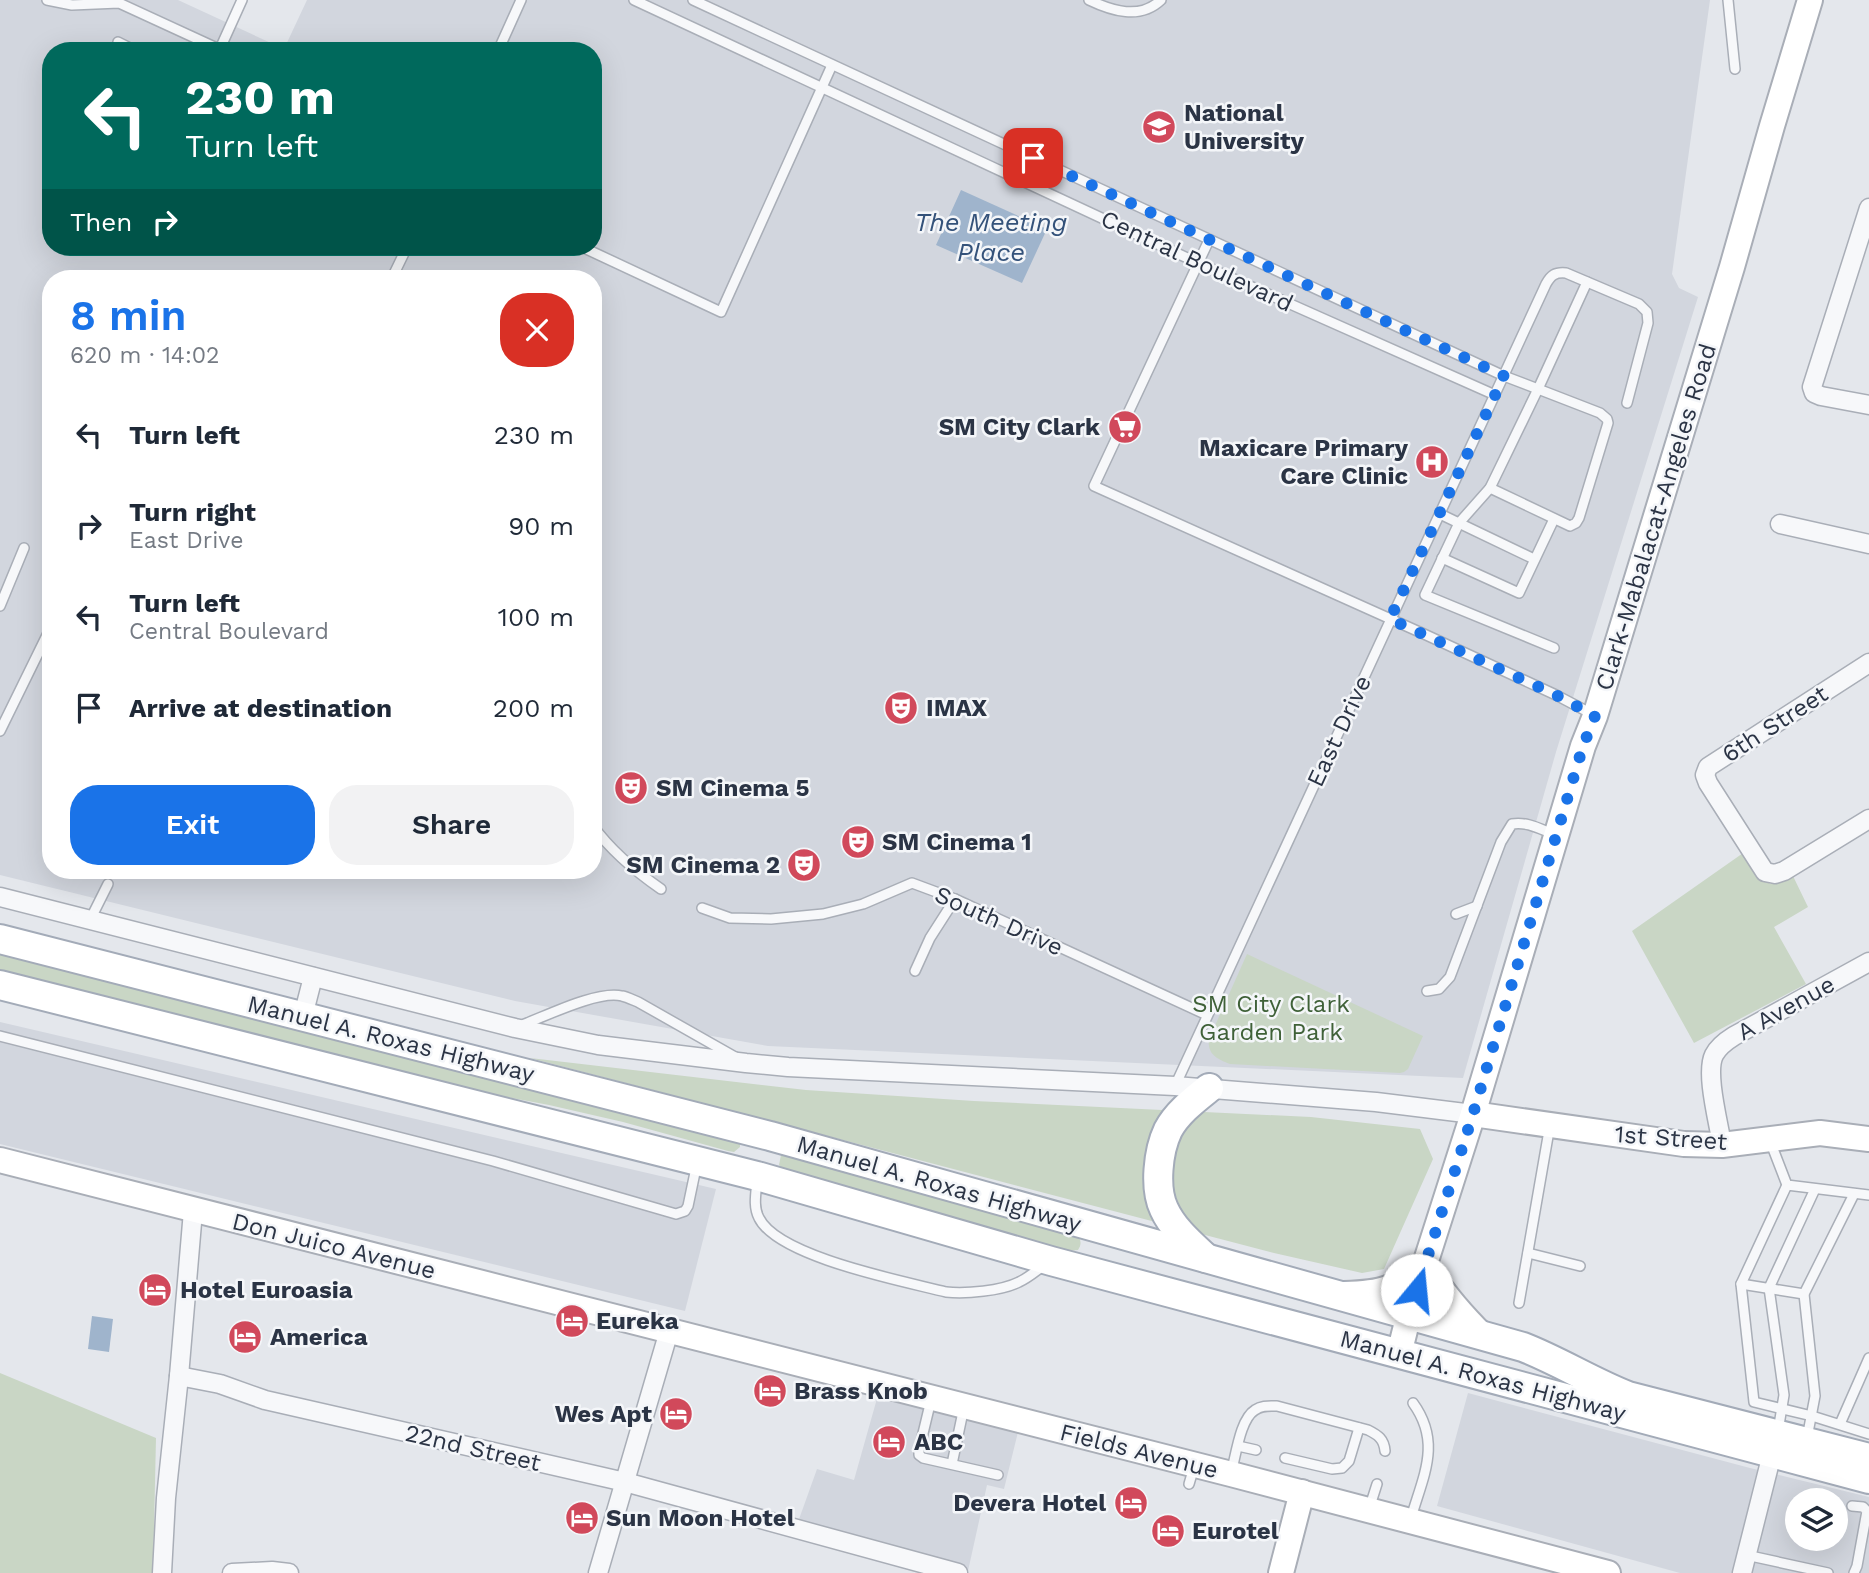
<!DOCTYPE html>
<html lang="en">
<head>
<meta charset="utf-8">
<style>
	:root { --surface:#fff; --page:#f2f2f3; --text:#1f2937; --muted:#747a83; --accent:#1a73e8 }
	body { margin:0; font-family:"Work Sans",sans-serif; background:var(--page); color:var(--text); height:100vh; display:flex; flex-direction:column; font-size:26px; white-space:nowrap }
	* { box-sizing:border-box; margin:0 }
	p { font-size:23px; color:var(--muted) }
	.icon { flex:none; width:38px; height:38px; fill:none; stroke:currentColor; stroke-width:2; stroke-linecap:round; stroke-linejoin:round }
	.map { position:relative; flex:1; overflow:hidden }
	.sheet { position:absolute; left:42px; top:270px; width:560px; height:609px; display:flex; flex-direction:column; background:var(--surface); border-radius:28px; box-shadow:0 7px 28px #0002 }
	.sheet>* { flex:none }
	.banner { position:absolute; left:42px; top:42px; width:560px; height:214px; border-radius:28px; box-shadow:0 7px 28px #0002; background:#00695c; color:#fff; overflow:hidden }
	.fabs { position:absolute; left:1785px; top:1488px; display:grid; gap:14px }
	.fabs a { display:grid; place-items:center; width:63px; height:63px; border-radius:50%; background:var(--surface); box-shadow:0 7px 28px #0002; font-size:35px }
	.pin { position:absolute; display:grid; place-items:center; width:60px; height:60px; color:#fff; margin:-30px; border-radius:14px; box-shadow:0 4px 10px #0006 }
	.me { position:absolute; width:77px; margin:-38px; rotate:17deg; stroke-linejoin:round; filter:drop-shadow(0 0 5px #0008) }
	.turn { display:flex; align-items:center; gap:24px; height:147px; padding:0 28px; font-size:32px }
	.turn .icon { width:91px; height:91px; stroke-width:2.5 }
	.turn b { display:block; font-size:49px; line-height:60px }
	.then { display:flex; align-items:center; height:66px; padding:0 28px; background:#0003; gap:14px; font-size:26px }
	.round { display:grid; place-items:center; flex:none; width:74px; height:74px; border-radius:28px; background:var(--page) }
	.head { display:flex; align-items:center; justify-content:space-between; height:119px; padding:0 28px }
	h1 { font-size:42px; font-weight:600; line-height:52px; color:var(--accent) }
	.cta { display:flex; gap:14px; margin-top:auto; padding:14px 28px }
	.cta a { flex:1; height:80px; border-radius:28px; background:var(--accent); color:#fff; font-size:28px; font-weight:600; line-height:80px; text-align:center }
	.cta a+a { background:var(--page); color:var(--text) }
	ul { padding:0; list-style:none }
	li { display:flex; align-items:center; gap:21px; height:91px; padding:0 28px }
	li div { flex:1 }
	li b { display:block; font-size:26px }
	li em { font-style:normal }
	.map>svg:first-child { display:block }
	.built { fill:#d2d6de; fill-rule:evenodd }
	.green { fill:#c9d6c5 }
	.water { fill:#9fb4cc }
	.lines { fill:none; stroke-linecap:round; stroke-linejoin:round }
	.lane-casing { stroke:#a9aeb7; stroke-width:12 }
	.street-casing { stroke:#a9aeb7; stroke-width:21 }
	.secondary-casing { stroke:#a9aeb7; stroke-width:28 }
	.primary-casing { stroke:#a3abb8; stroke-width:32 }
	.lane { stroke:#f7f8fa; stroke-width:9 }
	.street { stroke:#f7f8fa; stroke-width:18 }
	.secondary { stroke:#fff; stroke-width:24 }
	.primary { stroke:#fff; stroke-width:28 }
	.route { stroke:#1a73e8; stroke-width:12; stroke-dasharray:0 21.6 }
	.labels { text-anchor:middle; stroke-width:5; stroke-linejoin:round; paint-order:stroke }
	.poi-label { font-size:24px; font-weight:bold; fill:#2b3445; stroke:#f4f6f9; text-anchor:start }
	.street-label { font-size:24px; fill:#2b3445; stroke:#f4f6f9 }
	.park-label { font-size:24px; fill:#3f6138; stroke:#f4f6f9 }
	.water-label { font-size:26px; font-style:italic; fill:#34527a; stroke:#f4f6f9 }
</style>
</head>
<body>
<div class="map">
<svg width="1869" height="1573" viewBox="0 0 1869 1573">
	<rect width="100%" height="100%" fill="#e4e7ec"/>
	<g class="built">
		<path d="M0,0h178l106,49 23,-49h1403l-38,274 7,14 19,9 -142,455 -93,326 -695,-32 -253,-45 -515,-126zM51,51h542v196h-542zM51,278h542v592h-542z"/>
		<polygon points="0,1022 716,1189 685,1311 0,1144"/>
		<path d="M1468,1393l282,75 119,29v76h-189l-243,-67zM1797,1500h39v38h-39z"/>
		<polygon points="878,1395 1019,1428 1004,1489 987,1485 968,1571 798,1522 817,1469 854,1480"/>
	</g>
	<g class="green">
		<polygon points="1746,851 1770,884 1792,874 1808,907 1774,927 1806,984 1694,1043 1632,931"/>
		<polygon points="0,949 740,1143 740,1147 734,1152 728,1151 623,1122 549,1105 469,1090 0,971"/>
		<path d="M1247,954l176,82 -15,33 -4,3 -4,1 -170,-9c-13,-5 -23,-10 -21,-25z"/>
		<polygon points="530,1058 806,1090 974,1101 1311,1117 1420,1129 1433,1159 1384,1269 1362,1273 1274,1253"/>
		<path d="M784,1153l293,82c4,5 5,9 1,15l-10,1 -283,-79 -6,-7 2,-10z"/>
		<polygon points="0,1373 156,1438 153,1573 0,1573"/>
	</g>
	<g class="water">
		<polygon points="961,190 1047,229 1022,283 936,245"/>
		<polygon points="92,1316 113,1319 109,1352 88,1349"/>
	</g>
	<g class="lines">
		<g class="lane-casing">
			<g id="lane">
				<polyline points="47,0 72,5 119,3 219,49"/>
				<polyline points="634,0 1198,263 1495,395"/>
				<polyline points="693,0 1504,376 1538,389 1490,488 1459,523 1425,595 1554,648"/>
				<path d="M1089,0c23,11 51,20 72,0"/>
				<polyline points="1728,0 1735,69"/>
				<polyline points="118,42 136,51"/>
				<polyline points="219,51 242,0"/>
				<polyline points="498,51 521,0"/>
				<polyline points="1209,240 1094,486 1424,634 1556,695 1594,715"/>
				<polyline points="582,247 721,312 832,65"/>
				<polyline points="392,278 407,247"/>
				<polyline points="1490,488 1570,526 1576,523 1579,518 1608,423 1607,419 1600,413 1538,389 1587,282"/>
				<polyline points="1440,514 1534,559"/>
				<polyline points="1442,558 1519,593 1554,519"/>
				<polyline points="0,606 24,548"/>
				<polyline points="0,731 51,627"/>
				<path d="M593,826c19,26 42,45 68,63"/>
				<polyline points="702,908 730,918 771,919 823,914 863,904 912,883 955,899 1207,1015"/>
				<polyline points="1456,914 1477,906"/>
				<polyline points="90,920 108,884"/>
				<polyline points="915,971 930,938 955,899"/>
				<path d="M1427,991l12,-2 11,-12 51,-135 11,-18c15,-3 30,6 44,11"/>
				<path d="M522,1025c24,-9 76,-35 100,-29 5,1 11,4 16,6l97,55"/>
				<polyline points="0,1036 493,1161 676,1214 685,1211 688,1206 697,1163"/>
				<path d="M1175,1086l371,-802c5,-9 9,-12 20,-11l73,31 8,8 1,11 -21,80"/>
				<polyline points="1770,1141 1787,1185 1869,1195"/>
				<path d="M757,1181c-1,12 -4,26 2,37 19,39 144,63 187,74 20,2 55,-1 73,-10 9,-4 17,-11 24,-16"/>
				<polyline points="1787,1185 1741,1284 1754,1402 1812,1416 1869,1434"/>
				<polyline points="1528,1253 1580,1266"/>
				<polyline points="1741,1284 1804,1294"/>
				<polyline points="1519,1303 1550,1125"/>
				<polyline points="931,1400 919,1450 919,1455 923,1458 998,1475"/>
				<polyline points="1840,1424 1869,1358"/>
				<polyline points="1778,1431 1784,1395 1769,1288 1815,1189"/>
				<polyline points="1807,1438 1815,1396 1804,1294 1854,1194"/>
				<polyline points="1238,1446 1256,1450"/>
				<polyline points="1285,1458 1332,1469 1342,1468 1349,1461 1359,1428"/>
				<polyline points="952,1464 964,1407"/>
				<path d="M1231,1473c5,-17 9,-54 24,-63 7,-5 14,-4 22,-4l91,24c10,5 16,9 17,21"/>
				<polyline points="1189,1484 1194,1467"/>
				<polyline points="1852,1506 1863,1507 1867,1511 1857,1566 1854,1573"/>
				<polyline points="1369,1509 1377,1484"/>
				<path d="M1411,1518c12,-42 31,-75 2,-115"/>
				<polyline points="1746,1555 1828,1573"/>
			</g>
		</g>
		<g class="street-casing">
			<g id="street">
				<polyline points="1869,208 1812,387 1814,393 1821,396 1869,405"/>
				<polyline points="1780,524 1869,544"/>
				<polyline points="1869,663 1708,767 1705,775 1708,783 1765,872 1775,874 1784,871 1869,819"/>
				<polyline points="0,897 515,1028 598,1045 746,1063 788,1067 1175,1086 1376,1102 1473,1114"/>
				<polyline points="303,1016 313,977"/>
				<path d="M1722,1145c-3,-21 -17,-72 -8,-90 4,-8 12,-14 20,-19l135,-74"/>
				<polyline points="179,1376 193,1211"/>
				<polyline points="162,1573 166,1498 179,1376 220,1384 265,1400 625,1482 958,1573"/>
				<polyline points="232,1573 272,1571 289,1573"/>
				<polyline points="598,1573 669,1331"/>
				<polyline points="1742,1573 1772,1454"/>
			</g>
		</g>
		<g class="secondary-casing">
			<g id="secondary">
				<polyline points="1473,1114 1684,1144 1722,1145 1820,1133 1869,1139"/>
				<polyline points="0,1160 1231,1474 1608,1573"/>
				<path d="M1425,1263c15,28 36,51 58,73"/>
				<path d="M1344,1294c42,-1 49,-5 81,-31"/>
				<polyline points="1399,1354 1409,1314 1473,1114 1583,746 1595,716 1732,267 1772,126 1810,0"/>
				<polyline points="1281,1573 1302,1492"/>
			</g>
		</g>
		<g class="primary-casing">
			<g id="primary">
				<path d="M0,939l770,197 753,211c36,14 69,35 105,49l241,62"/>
				<polyline points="0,985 757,1176 1051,1261 1869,1479"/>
				<path d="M1206,1258c-15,-14 -33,-29 -42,-49 -10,-21 -6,-58 4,-79 9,-17 26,-30 41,-42"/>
			</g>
		</g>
		<use href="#lane" class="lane"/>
		<use href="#street" class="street"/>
		<use href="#secondary" class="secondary"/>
		<use href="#primary" class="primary"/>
	</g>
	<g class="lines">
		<polyline class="route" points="1033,158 1504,376 1390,619 1556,695 1595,716 1583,746 1473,1114 1417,1290"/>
	</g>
	<defs>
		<g id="university-disc" transform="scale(1.75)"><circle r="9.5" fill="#d1495b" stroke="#f4f6f9"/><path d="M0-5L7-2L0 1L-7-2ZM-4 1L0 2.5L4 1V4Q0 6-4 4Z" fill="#fff"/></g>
		<g id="supermarket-disc" transform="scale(1.75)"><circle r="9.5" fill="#d1495b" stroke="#f4f6f9"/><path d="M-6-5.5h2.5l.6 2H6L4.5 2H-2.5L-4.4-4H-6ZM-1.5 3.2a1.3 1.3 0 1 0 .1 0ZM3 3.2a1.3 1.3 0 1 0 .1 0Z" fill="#fff"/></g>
		<g id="hospital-disc" transform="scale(1.75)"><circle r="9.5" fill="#d1495b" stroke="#f4f6f9"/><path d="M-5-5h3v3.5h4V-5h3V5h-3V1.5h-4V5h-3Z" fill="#fff"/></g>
		<g id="theatre-disc" transform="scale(1.75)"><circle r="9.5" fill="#d1495b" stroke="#f4f6f9"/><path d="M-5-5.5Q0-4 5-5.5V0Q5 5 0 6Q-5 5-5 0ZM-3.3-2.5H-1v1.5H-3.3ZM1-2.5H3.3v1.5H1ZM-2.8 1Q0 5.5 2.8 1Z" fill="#fff"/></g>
		<g id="hotel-disc" transform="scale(1.75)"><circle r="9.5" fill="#d1495b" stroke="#f4f6f9"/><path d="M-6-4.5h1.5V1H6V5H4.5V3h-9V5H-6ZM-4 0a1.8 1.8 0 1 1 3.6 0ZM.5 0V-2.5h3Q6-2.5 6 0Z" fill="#fff"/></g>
	</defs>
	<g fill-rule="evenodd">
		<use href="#university-disc" x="1159" y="127"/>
		<use href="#supermarket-disc" x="1125" y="427"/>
		<use href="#hospital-disc" x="1432" y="462"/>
		<use href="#theatre-disc" x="901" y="708"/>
		<use href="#theatre-disc" x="631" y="788"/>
		<use href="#theatre-disc" x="858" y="842"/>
		<use href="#theatre-disc" x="804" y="865"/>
		<use href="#hotel-disc" x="155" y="1290"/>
		<use href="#hotel-disc" x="572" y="1321"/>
		<use href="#hotel-disc" x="245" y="1337"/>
		<use href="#hotel-disc" x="770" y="1391"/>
		<use href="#hotel-disc" x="676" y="1414"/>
		<use href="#hotel-disc" x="889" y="1442"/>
		<use href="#hotel-disc" x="1131" y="1503"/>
		<use href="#hotel-disc" x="582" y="1518"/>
		<use href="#hotel-disc" x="1168" y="1531"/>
	</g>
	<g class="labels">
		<g class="poi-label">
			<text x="1184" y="121">National<tspan x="1184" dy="28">University</tspan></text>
			<text x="1100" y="435" text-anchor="end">SM City Clark</text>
			<text x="1408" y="456" text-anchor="end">Maxicare Primary<tspan x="1408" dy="28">Care Clinic</tspan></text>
			<text x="926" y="716">IMAX</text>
			<text x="656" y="796">SM Cinema 5</text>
			<text x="882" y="850">SM Cinema 1</text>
			<text x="780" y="873" text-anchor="end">SM Cinema 2</text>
			<text x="180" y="1298">Hotel Euroasia</text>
			<text x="596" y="1329">Eureka</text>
			<text x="270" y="1345">America</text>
			<text x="794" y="1399">Brass Knob</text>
			<text x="652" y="1422" text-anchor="end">Wes Apt</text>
			<text x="914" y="1450">ABC</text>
			<text x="1106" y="1511" text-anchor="end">Devera Hotel</text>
			<text x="606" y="1526">Sun Moon Hotel</text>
			<text x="1192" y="1539">Eurotel</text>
		</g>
		<g class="street-label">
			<text transform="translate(1197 261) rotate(25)" y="8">Central Boulevard</text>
			<text transform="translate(1656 517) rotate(-73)" y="8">Clark-Mabalacat-Angeles Road</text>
			<text transform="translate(1775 724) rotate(-33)" y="8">6th Street</text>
			<text transform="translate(1339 731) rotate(-65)" y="8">East Drive</text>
			<text transform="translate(999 921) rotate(24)" y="8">South Drive</text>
			<text transform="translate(1786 1008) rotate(-29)" y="8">A Avenue</text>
			<text transform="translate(391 1039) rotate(14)" y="8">Manuel A. Roxas Highway</text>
			<text transform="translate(1671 1138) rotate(4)" y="8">1st Street</text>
			<text transform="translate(939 1184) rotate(16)" y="8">Manuel A. Roxas Highway</text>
			<text transform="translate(334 1246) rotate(14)" y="8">Don Juico Avenue</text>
			<text transform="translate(1483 1376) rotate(15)" y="8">Manuel A. Roxas Highway</text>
			<text transform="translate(473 1448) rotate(13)" y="8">22nd Street</text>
			<text transform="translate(1139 1451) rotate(14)" y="8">Fields Avenue</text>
		</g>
		<g class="park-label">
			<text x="1271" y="1012">SM City Clark<tspan x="1271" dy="28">Garden Park</tspan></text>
		</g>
		<g class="water-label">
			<text x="991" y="231">The Meeting<tspan x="991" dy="30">Place</tspan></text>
		</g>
	</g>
</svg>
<div class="fabs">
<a><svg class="icon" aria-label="layers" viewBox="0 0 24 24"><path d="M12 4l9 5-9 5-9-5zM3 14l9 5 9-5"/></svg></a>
</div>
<div class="pin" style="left:1033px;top:158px;background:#d93025"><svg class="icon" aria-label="arrive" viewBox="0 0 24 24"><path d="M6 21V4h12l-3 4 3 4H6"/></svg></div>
<svg class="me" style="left:1417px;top:1290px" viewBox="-20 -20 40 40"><circle r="19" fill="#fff"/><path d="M0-13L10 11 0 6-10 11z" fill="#1a73e8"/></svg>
<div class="banner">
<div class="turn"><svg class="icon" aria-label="left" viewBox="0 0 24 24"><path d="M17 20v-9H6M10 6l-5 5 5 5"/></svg><div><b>230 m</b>Turn left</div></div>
<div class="then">Then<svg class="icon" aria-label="right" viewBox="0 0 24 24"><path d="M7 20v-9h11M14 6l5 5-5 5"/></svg></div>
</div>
<section class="sheet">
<div class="head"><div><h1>8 min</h1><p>620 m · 14:02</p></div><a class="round" style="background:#d93025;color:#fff"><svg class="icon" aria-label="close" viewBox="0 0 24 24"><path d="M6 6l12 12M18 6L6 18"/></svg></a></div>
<ul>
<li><svg class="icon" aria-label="left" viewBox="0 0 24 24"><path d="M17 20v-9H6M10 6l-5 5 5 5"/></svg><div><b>Turn left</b></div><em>230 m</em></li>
<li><svg class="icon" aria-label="right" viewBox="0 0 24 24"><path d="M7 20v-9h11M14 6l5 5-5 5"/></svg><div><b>Turn right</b><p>East Drive</p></div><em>90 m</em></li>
<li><svg class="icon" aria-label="left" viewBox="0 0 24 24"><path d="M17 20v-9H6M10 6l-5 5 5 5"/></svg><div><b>Turn left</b><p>Central Boulevard</p></div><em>100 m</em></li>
<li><svg class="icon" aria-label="arrive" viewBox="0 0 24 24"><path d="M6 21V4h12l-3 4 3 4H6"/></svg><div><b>Arrive at destination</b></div><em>200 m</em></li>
</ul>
<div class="cta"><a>Exit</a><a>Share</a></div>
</section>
</div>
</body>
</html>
